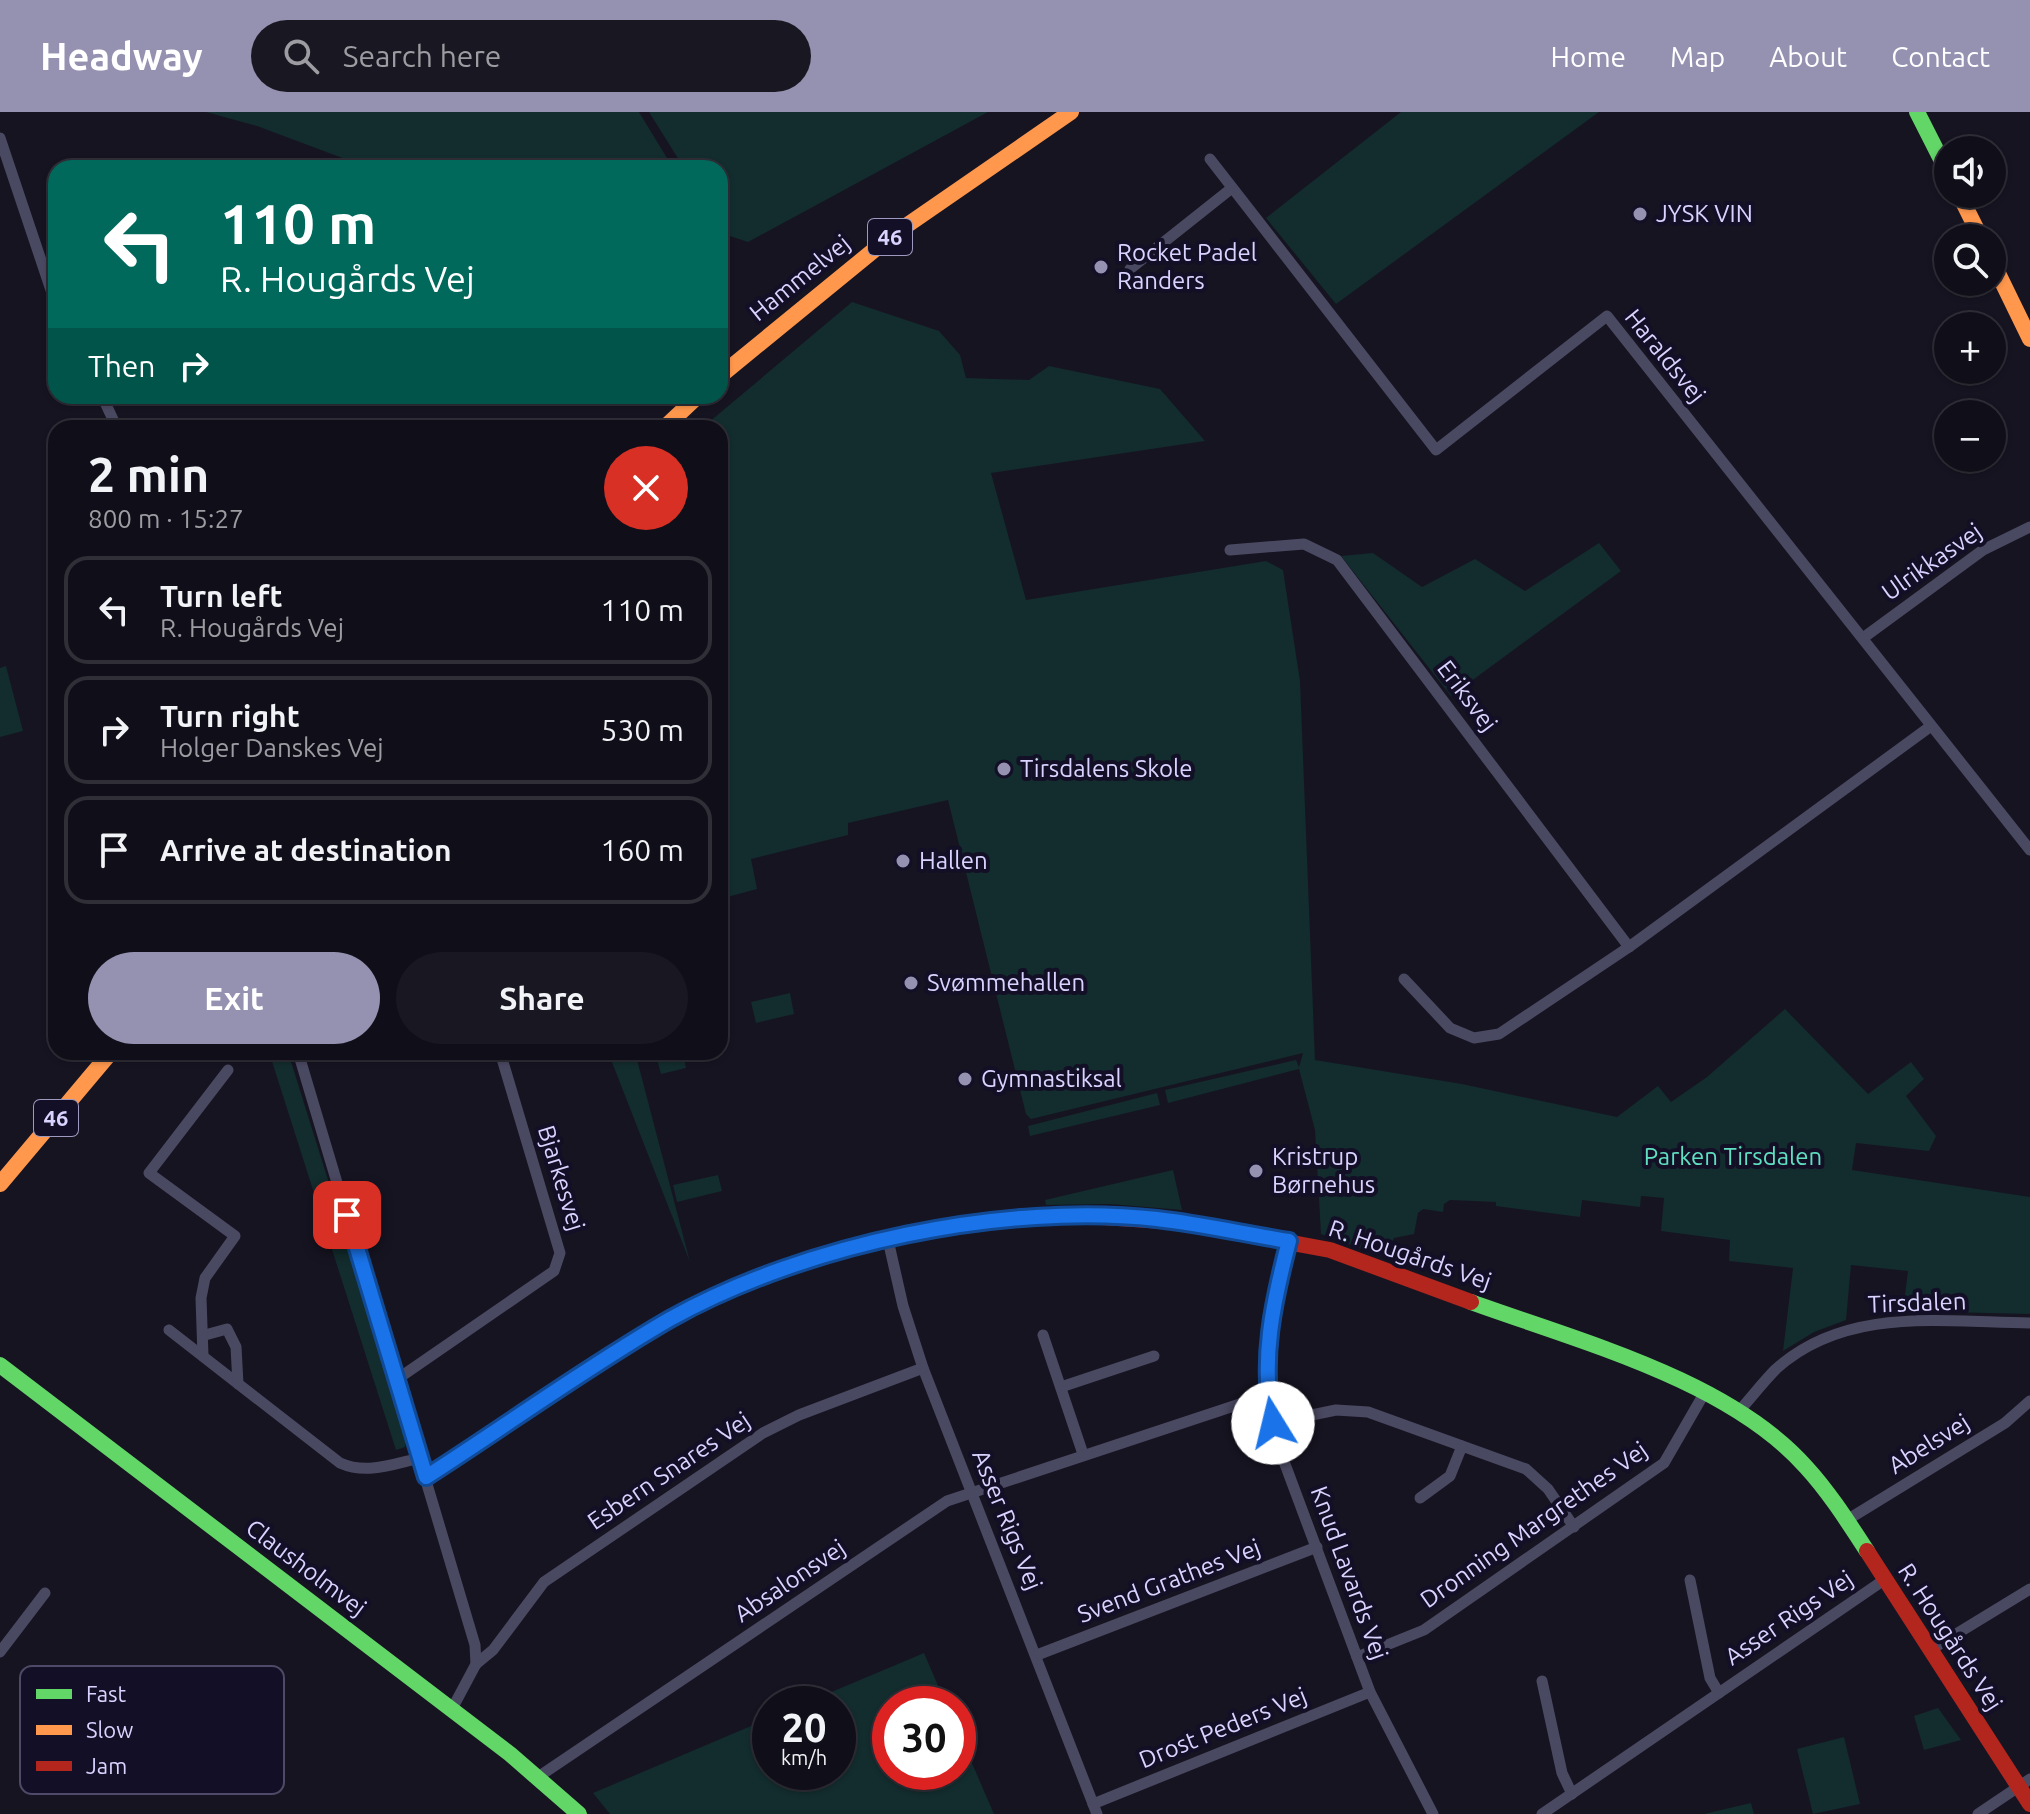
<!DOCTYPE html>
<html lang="en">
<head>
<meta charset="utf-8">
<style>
	:root { --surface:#100f19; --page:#191822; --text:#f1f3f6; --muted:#9c9ca2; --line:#302f38; --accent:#9591b1 }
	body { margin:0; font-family:Ubuntu,sans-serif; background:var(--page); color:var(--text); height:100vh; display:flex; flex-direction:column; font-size:30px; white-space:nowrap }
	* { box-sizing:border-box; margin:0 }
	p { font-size:26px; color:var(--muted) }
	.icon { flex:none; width:44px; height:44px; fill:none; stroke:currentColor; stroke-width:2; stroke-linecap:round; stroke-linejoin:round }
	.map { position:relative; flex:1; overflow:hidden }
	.panel { position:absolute; left:48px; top:308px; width:680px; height:640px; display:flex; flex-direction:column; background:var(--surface); border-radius:24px; box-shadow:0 2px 6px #0004,0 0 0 2px var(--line) }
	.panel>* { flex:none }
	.hud { position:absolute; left:48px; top:48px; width:680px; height:244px; border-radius:24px; box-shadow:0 2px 6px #0004,0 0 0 2px var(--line); background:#00695c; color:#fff; overflow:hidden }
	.fabs { position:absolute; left:1934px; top:24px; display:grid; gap:16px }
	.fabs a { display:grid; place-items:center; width:72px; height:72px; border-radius:50%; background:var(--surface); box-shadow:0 2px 6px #0004,0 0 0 2px var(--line); font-size:40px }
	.speed { position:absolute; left:752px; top:1574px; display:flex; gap:16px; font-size:40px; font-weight:700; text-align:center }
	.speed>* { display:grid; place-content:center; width:104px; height:104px; border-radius:50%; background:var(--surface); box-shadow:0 2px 6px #0004,0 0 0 2px var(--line); line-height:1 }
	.speed small { font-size:20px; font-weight:400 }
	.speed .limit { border:12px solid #d22; background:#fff; color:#111 }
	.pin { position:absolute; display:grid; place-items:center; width:68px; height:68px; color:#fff; margin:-34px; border-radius:16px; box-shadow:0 4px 12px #0006 }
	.me { position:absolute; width:88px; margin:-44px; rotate:351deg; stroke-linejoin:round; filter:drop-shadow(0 0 6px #0008) }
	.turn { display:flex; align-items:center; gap:28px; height:168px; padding:0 40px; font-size:36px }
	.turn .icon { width:104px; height:104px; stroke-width:2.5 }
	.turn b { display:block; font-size:56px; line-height:68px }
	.then { display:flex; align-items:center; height:76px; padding:0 40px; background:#0003; gap:16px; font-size:30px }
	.round { display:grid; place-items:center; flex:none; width:84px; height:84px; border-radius:42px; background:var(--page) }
	.overview { display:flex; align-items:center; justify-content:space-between; height:136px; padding:0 40px }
	h1 { font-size:48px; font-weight:700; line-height:60px }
	.cta { display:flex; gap:16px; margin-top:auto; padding:16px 40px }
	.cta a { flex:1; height:92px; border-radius:48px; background:var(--accent); color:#fff; font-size:32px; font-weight:700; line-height:92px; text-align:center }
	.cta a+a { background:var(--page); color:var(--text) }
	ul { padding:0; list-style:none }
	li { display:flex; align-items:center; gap:24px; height:108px; margin:0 16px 12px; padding:0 24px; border:4px solid var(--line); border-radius:24px }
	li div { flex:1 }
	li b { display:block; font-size:30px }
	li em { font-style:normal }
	header { display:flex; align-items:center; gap:48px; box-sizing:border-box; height:112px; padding:0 40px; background:var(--accent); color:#fff }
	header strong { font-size:38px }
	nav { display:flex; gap:44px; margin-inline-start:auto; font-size:28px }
	.search { width:560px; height:72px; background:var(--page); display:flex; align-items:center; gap:20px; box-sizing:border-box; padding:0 28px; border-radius:44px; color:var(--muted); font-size:30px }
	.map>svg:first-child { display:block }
	.green { fill:#132c2d }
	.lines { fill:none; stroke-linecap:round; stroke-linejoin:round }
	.street { stroke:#4a4962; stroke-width:11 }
	.fast { stroke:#63d668; stroke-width:16 }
	.slow { stroke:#ff974d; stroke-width:16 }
	.jam { stroke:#b3261e; stroke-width:16 }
	.route-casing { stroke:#114b97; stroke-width:20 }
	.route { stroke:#1a73e8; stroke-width:14 }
	.poi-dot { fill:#9591b1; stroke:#130f26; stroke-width:3 }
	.labels { text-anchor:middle; stroke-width:8; stroke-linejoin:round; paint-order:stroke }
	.shield { fill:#130f26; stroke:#9e99be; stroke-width:2 }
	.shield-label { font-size:22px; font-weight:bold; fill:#d9d4ff }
	.poi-label { font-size:24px; fill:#d9d4ff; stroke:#130f26; text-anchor:start }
	.street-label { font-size:24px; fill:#d9d4ff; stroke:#130f26 }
	.park-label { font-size:24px; fill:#5fe0c0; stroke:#130f26 }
	.key { fill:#130f26; stroke:#4e4a67; stroke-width:2 }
	.key-label { font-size:22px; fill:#d9d4ff }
</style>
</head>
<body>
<header>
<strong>Headway</strong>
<div class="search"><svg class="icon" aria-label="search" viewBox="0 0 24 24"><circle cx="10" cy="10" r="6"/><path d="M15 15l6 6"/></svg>Search here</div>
<nav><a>Home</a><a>Map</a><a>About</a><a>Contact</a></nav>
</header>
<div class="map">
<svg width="2030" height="1702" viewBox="0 0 2030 1702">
	<rect width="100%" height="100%" fill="#161421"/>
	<g class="green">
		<polygon points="206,0 639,0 673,56 369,56 257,14"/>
		<polygon points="649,0 988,0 748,130 724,122 720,116 720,56 684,56"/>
		<polygon points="1401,0 1599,0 1336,192 1266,106"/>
		<polygon points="852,190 939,219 960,243 966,266 1029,268 1049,254 1160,277 1205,329 991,361 1026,488 1266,449 1283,458 1300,569 1315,948 1462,972 1617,1005 1658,974 1671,990 1707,965 1785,897 1868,982 1911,950 1924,967 1906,984 1936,1024 1929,1039 1856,1031 1852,1058 2030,1085 2030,1202 1903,1199 1908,1159 1851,1153 1846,1208 1814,1220 1783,1239 1793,1156 1729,1149 1730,1128 1661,1119 1664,1086 1641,1084 1640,1095 1582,1088 1580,1105 1496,1094 1496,1090 1450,1088 1444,1092 1443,1100 1423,1097 1418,1101 1414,1122 1394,1126 1385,1145 1321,1122 1315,1018 1299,957 1168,991 1165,978 1296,948 1299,955 1303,941 1031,1007 1026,1002 948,688 848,711 848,723 751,747 757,777 720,787 720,316 702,316"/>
		<polygon points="1599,431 1621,459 1451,584 1341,444 1373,441 1422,475 1475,447 1525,479"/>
		<polygon points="6,554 23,619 0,625 0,556"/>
		<polygon points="790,881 794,902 756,911 751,890"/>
		<polygon points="269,940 288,940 407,1321 405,1335 396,1338"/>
		<polygon points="608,940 635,940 690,1150"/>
		<polygon points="655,940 683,940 686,956 661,962"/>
		<polygon points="1157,981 1160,993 1030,1024 1028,1014"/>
		<polygon points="1173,1058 1182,1098 1109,1092 1046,1093 1045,1088"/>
		<polygon points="718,1063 722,1079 677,1090 673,1073"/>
		<polygon points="924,1541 946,1592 890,1592 890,1660 958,1660 958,1619 994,1702 610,1702 593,1681 770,1606 770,1660 838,1660 838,1592 803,1592"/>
		<polygon points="1938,1596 1961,1628 1924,1638 1914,1604"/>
		<polygon points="1844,1625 1860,1692 1813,1702 1797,1637"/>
		<polygon points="1751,1691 1754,1702 1704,1702"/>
	</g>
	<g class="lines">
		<g class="street">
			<polyline points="0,26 56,193"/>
			<polyline points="1210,47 1436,338 1607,204 2030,738"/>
			<polyline points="1130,157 1232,76"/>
			<polyline points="102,284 117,316"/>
			<polyline points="1230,438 1304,432 1337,448 1629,835"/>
			<polyline points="1863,526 1983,438 2030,415"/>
			<polyline points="1404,867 1450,916 1474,926 1499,922 1629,835 1931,614"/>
			<polyline points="298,940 475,1533 476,1552 452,1597"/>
			<polyline points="888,1128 903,1194 923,1256 1097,1702"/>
			<path d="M1289,1129c-13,50 -27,102 -22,154 2,20 10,41 15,61l88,236 63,122"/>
			<path d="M169,1218l171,133c27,12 53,1 80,-5"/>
			<polyline points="205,1223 227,1217 236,1235 238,1272"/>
			<polyline points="1043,1223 1083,1342"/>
			<polyline points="203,1244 201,1186 205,1166 235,1124 149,1061 228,958"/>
			<polyline points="396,1268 554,1159 560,1141 500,940"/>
			<polyline points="1061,1275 1154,1244"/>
			<path d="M1739,1299c12,-13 24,-29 37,-42 70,-63 167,-47 254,-46"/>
			<polyline points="1273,1311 1336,1298 1368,1300 1526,1357 1548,1377 1574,1415"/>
			<polyline points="1420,1386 1450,1364 1462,1334"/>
			<polyline points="1847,1408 2005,1311 2030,1289"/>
			<polyline points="1690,1468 1710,1566 1719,1581"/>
			<polyline points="1930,1538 2030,1477"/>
			<polyline points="0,1540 45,1481"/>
			<polyline points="1037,1543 1317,1435"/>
			<polyline points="1357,1545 1424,1518 1664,1351 1705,1280"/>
			<polyline points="476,1552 493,1538 544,1470 763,1321 799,1303 923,1256"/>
			<polyline points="1542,1569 1562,1661 1572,1682"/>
			<polyline points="538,1665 947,1389 1267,1283"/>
			<polyline points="1093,1692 1370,1580"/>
			<polyline points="1542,1702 1884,1468"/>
			<polyline points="1978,1702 2030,1667"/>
		</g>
		<g class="fast">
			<polyline points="1917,0 1948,61"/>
			<path d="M1471,1190c107,39 258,78 335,165 23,25 42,55 61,84"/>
			<polyline points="0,1253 510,1642 579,1702"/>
			<path d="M426,1365c81,-53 159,-112 244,-158 124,-67 262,-101 402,-104"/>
		</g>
		<g class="slow">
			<polyline points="1959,82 1981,126"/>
			<polyline points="1992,149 2030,227"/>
			<polyline points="720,264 890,125 1071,0"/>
			<polyline points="664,316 698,284"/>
			<polyline points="0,1072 111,940"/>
		</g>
		<g class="jam">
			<polyline points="1072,1103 1179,1110 1330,1138 1471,1190"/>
			<polyline points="1867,1439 2030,1692"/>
		</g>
	</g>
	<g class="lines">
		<g class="route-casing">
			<path id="route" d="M347,1103l79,262c81,-52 161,-110 244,-158 134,-75 335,-117 487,-100 44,5 88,15 132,22 -16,61 -29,120 -16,182"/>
		</g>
		<use href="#route" class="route"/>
	</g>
	<g class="poi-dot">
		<circle cx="1640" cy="102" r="8"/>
		<circle cx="1101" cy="155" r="8"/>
		<circle cx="1004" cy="657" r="8"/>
		<circle cx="903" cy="749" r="8"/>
		<circle cx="911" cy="871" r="8"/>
		<circle cx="965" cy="967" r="8"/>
		<circle cx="1256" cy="1059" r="8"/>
	</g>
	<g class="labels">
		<g class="shield">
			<rect x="868" y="107" width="44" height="36" rx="6"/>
			<rect x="34" y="988" width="44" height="36" rx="6"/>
		</g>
		<g class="shield-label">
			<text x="890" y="133">46</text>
			<text x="56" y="1014">46</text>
		</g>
		<g class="poi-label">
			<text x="1656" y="110">JYSK VIN</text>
			<text x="1117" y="149">Rocket Padel<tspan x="1117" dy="28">Randers</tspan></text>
			<text x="1020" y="665">Tirsdalens Skole</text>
			<text x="919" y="757">Hallen</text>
			<text x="927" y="879">Svømmehallen</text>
			<text x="981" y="975">Gymnastiksal</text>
			<text x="1272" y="1053">Kristrup<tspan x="1272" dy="28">Børnehus</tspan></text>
		</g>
		<g class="street-label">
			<text transform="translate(800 166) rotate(-39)" y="8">Hammelvej</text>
			<text transform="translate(1665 244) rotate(51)" y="8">Haraldsvej</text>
			<text transform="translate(1932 450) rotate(-35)" y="8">Ulrikkasvej</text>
			<text transform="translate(1467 584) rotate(53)" y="8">Eriksvej</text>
			<text transform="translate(561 1066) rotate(73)" y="8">Bjarkesvej</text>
			<text transform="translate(1410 1143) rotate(19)" y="8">R. Hougårds Vej</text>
			<text transform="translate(1917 1191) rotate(-2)" y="8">Tirsdalen</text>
			<text transform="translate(1929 1332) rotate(-32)" y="8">Abelsvej</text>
			<text transform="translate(669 1359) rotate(-34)" y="8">Esbern Snares Vej</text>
			<text transform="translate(1007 1408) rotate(68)" y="8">Asser Rigs Vej</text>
			<text transform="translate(1534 1413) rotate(-35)" y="8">Dronning Margrethes Vej</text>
			<text transform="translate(306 1456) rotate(37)" y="8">Clausholmvej</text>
			<text transform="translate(1349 1461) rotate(70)" y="8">Knud Lavards Vej</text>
			<text transform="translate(790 1469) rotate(-34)" y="8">Absalonsvej</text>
			<text transform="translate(1169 1469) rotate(-21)" y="8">Svend Grathes Vej</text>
			<text transform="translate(1789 1506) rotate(-34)" y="8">Asser Rigs Vej</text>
			<text transform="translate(1950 1525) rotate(57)" y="8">R. Hougårds Vej</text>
			<text transform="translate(1223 1616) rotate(-22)" y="8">Drost Peders Vej</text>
		</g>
		<g class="park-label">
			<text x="1733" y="1053">Parken Tirsdalen</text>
		</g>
	</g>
	<rect x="20" y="1554" width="264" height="128" rx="12" class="key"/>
	<rect x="36" y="1577" width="36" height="10" fill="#63d668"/>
	<rect x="36" y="1613" width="36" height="10" fill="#ff974d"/>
	<rect x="36" y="1649" width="36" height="10" fill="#b3261e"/>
	<g class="key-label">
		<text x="86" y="1590">Fast</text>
		<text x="86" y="1626">Slow</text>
		<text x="86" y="1662">Jam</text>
	</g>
</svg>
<div class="fabs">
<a><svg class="icon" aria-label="sound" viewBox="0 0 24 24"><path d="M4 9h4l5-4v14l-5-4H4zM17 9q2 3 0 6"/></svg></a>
<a><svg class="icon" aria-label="search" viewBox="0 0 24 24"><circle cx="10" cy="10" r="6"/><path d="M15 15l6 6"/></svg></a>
<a>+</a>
<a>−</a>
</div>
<div class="speed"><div>20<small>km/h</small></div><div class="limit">30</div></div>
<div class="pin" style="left:347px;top:1103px;background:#d93025"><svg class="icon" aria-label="arrive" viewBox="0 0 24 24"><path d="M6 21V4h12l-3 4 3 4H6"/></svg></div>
<svg class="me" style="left:1273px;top:1311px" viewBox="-20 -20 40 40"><circle r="19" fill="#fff"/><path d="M0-13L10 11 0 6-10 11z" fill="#1a73e8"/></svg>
<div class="hud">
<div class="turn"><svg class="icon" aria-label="left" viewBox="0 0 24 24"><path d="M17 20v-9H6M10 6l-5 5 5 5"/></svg><div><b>110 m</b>R. Hougårds Vej</div></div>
<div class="then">Then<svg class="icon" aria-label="right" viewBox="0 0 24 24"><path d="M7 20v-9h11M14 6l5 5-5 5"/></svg></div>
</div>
<section class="panel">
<div class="overview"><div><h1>2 min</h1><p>800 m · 15:27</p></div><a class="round" style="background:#d93025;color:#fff"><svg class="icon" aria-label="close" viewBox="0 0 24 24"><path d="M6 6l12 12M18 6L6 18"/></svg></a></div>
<ul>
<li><svg class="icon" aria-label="left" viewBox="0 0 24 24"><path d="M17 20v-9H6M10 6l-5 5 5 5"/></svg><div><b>Turn left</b><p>R. Hougårds Vej</p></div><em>110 m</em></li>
<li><svg class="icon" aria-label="right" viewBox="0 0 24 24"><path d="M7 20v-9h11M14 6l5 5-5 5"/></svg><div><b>Turn right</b><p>Holger Danskes Vej</p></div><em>530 m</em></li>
<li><svg class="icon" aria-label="arrive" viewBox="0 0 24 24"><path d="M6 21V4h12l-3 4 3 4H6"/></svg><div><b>Arrive at destination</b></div><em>160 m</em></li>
</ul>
<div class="cta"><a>Exit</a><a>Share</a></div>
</section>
</div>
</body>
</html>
